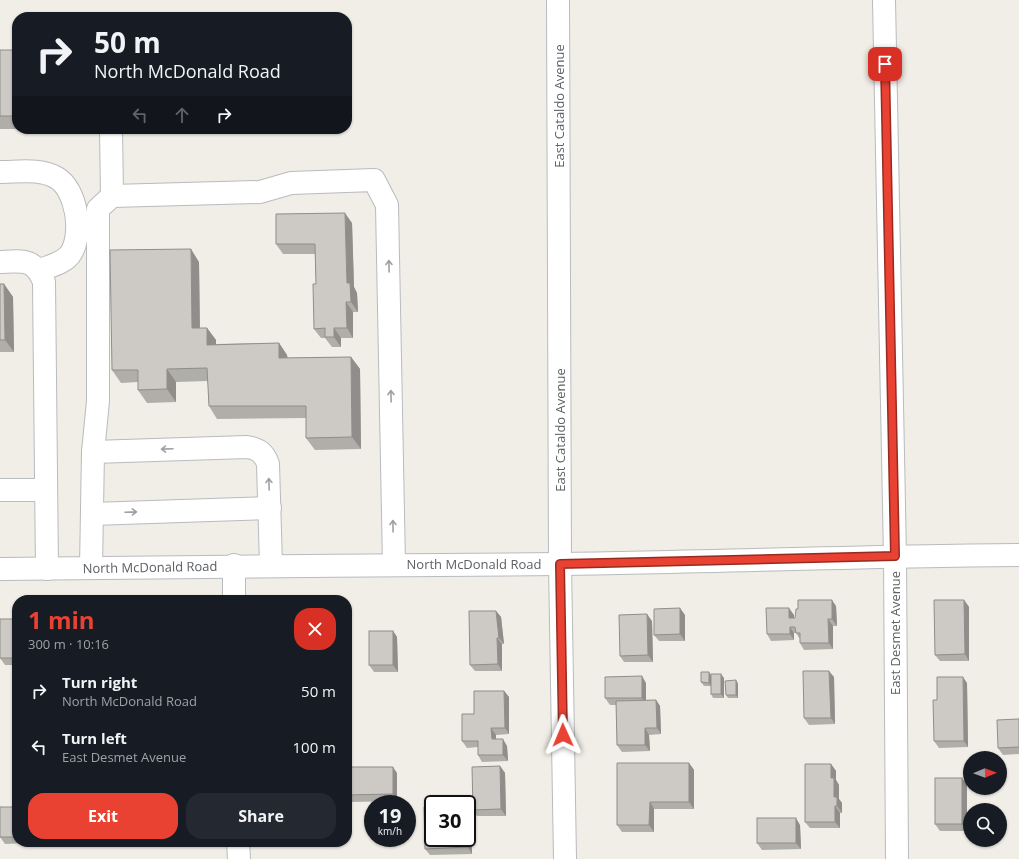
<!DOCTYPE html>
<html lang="en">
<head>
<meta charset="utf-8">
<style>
	:root { --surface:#171b24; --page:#242831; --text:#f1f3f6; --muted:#9ea1a6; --accent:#e94233 }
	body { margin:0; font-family:"Open Sans",sans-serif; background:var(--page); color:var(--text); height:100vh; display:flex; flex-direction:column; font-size:15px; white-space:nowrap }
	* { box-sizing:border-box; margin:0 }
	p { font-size:13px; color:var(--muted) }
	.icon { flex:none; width:22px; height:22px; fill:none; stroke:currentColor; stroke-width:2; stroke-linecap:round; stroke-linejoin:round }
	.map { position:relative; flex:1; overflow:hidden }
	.sheet { position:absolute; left:12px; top:595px; width:340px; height:252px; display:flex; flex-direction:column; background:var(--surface); border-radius:16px; box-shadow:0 1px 3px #0004 }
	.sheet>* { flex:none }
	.top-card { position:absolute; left:12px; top:12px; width:340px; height:122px; border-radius:16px; box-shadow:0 1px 3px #0004; background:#171b24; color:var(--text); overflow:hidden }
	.needle { width:26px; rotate:89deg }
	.controls { position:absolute; left:963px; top:751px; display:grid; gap:8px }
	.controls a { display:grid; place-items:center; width:44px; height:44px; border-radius:50%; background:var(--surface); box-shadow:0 1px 3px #0004; font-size:20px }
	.speed { position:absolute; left:364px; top:795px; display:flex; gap:8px; font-size:20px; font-weight:700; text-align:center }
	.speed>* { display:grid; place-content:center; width:52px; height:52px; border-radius:50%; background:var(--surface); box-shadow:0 1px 3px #0004; line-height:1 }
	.speed small { font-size:10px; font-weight:400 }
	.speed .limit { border:2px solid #111; border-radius:6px; background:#fff; color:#111 }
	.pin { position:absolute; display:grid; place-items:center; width:34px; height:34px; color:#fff; margin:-17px; border-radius:8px; box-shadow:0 2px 6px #0006 }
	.me { position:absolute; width:44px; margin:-22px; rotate:359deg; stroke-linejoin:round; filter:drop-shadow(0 0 3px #0008) }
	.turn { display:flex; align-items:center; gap:14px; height:84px; padding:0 16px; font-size:18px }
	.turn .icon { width:52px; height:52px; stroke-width:2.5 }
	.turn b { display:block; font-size:28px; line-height:34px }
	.lanes { display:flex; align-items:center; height:38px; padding:0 16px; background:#0003; justify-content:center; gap:20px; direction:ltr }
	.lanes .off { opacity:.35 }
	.round { display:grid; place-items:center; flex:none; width:42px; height:42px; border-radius:16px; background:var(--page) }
	.overview { display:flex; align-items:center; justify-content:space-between; height:68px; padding:0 16px }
	h1 { font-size:24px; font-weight:700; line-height:30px; color:var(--accent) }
	.cta { display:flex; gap:8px; margin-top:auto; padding:8px 16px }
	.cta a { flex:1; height:46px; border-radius:16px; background:var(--accent); color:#fff; font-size:16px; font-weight:700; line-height:46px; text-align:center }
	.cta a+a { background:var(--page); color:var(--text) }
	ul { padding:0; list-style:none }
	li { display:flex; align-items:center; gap:12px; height:56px; padding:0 16px }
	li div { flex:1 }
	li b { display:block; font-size:15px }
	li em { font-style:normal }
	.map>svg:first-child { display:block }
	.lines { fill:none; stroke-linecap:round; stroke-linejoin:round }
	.minor-casing { stroke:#b8bbbf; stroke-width:24 }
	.minor { stroke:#fff; stroke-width:22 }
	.wall { fill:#b0aea9 }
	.shaded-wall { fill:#908d8a }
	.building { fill:#cdcac5; stroke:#908d8a }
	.oneway { stroke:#9ea0a3 }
	.route-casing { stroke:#972b21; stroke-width:10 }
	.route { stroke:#e94233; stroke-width:7 }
	.labels { text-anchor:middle; stroke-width:3; stroke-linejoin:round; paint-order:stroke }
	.street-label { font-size:13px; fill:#5d6166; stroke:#fff }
</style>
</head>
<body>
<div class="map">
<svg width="1019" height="859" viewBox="0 0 1019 859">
	<rect width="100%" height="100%" fill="#f0eee6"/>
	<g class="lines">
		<g class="minor-casing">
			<g id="minor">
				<polyline points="558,0 560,564 565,859"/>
				<polyline points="884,0 895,556 897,859"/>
				<path d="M0,172c18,0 41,-4 57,6 20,12 26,56 14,75 -6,10 -21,13 -31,17"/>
				<polyline points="112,196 260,192 291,183 374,180 387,205 394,565"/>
				<path d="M0,262c22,-1 35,-4 44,20l3,287"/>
				<path d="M93,452l154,-5c12,2 17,6 21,17l3,101"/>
				<polyline points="0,490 46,490"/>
				<polyline points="92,514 270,508"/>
				<polyline points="234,565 234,600"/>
				<polyline points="91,568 93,452 98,401 98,209 112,196 111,129"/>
				<path d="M0,569c186,-3 372,-3 558,-5 154,-2 307,-8 461,-9"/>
				<polyline points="238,842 239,859"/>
			</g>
		</g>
		<use href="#minor" class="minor"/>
	</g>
	<g class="wall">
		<rect x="0" y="50" width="17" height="79"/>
		<polygon points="352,223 354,287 357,293 358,312 353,312 353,338 341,338 341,347 332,347 325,338 321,338 314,329 316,284 315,254 283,254 276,244"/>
		<polygon points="199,262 200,328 207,328 216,340 216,344 279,343 287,355 288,358 351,357 360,369 361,449 315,450 306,438 306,418 217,419 209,406 208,381 176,382 176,402 147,403 138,390 138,382 121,383 112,370"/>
		<polygon points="0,284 4,284 13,297 14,352 0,352"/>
		<polygon points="964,600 969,607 969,661 940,661 935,655"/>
		<polygon points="836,606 837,626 833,626 833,649 804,650 800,643 800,639 796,633 794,633 794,640 771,641 767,634 794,615 794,618 795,618"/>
		<polygon points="496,611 501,617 504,644 502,644 502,671 475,671 470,665"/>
		<polygon points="685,615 685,641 659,641 654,635"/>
		<polygon points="17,619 17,665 5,665 0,658"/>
		<polygon points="652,621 653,662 624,662 620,656"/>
		<polygon points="393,631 397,637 398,672 374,672 369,665"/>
		<polygon points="709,672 711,675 724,678 724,698 713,698 711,694 711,686 704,686 701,682"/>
		<polygon points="834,677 835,724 809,725 804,718"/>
		<polygon points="736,680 738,684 738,698 728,698 726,695"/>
		<polygon points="646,683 646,700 656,700 660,706 661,734 649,735 650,751 622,752 617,745 616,705 610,705 605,698"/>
		<polygon points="967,683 968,747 939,748 934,741"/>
		<polygon points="504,691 509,697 509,734 496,735 496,739 507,746 508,761 482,762 478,755 478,747 467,748 462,741 474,714"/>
		<polygon points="1019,719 1019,754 1003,755 998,748"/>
		<polygon points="689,763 694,770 694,809 654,809 654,832 622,832 617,825"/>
		<polygon points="831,764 836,771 836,780 839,785 839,799 842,803 842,813 840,813 840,828 810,828 805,822"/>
		<polygon points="500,766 505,773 506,816 477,816 473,810"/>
		<polygon points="397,773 397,801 352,802 347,795"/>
		<polygon points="962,778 967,785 967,831 940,831 935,824"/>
		<polygon points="17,807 17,842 29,842 29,843 5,844 0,837"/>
		<polygon points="467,807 471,813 472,854 430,855 425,849 467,838"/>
		<polygon points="800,825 801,849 762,850 757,843"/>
		<polygon points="149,842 188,842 188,844 150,844"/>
	</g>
	<g class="shaded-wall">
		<polygon points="345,213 352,223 354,287 357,293 358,312 351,302 347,283"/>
		<polygon points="191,249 199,262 200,341 192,328"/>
		<polygon points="4,284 13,297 14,352 5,340"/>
		<polygon points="346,302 353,312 353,338 347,328"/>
		<polygon points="207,328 216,340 216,357 207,345"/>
		<polygon points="334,328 341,338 341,347 334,337"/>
		<polygon points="279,343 287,355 288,371 279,358"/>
		<polygon points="351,357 360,369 361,449 352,437"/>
		<polygon points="167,369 176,382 176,402 167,389"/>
		<polygon points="832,600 836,606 837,626 832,619"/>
		<polygon points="964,600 969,607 969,661 965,654"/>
		<polygon points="680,608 685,615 685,641 680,634"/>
		<polygon points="789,608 794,615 794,625 789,618"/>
		<polygon points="496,611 501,617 504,644 499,638"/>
		<polygon points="647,614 652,621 653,662 648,655"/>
		<polygon points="828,619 833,626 833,649 829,643"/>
		<polygon points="790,627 794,633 794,640 790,634"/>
		<polygon points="393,631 397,637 398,672 393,665"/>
		<polygon points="497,638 502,644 502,671 498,664"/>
		<polygon points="829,671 834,677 835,724 831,718"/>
		<polygon points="709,672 711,676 711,686 709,683"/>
		<polygon points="721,674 724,678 724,698 721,694"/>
		<polygon points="642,676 646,683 646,704 642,698"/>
		<polygon points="963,677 967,683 968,747 964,741"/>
		<polygon points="736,680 738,684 738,698 736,695"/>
		<polygon points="504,691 509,697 509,734 505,728"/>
		<polygon points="656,700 660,706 661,734 657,728"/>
		<polygon points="491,728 496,735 496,746 492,739"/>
		<polygon points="645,728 649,735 650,751 645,745"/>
		<polygon points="503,739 507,746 508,761 503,755"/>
		<polygon points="689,763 694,770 694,809 689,802"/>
		<polygon points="831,764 836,771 836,780 839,785 839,799 842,803 842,813 837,806 834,797 831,778"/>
		<polygon points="500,766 505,773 506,816 501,809"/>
		<polygon points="393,767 397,773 397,801 393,794"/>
		<polygon points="962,778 967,785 967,831 962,824"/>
		<polygon points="650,802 654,809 654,832 649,825"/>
		<polygon points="835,806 840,813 840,828 835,822"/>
		<polygon points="467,807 471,813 472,854 468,847"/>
		<polygon points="796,818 800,825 801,849 796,843"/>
	</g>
	<g class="building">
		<rect x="0" y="50" width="17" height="66"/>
		<polygon points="345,213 347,283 350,283 351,302 346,302 347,328 334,328 334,337 325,337 325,328 314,329 313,284 316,284 315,244 276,244 276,214"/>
		<polygon points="191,249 192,328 207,328 207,345 279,343 279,358 351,357 352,437 306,438 306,406 209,406 207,368 167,369 167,389 138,390 138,370 112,370 110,250"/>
		<polygon points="0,284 4,284 5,340 0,340"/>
		<polygon points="798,600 832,600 832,619 828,619 829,643 800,643 800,633 796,633 795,627 790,627 790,634 767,634 766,608 789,608 789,618 795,618 796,609 798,609"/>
		<polygon points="934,600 964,600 965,654 935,655"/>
		<polygon points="680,608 680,634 654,635 654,609"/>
		<polygon points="469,611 496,611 499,638 497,638 498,664 470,665"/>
		<polygon points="647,614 648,655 620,656 619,615"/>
		<rect x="0" y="619" width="17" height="39"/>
		<rect x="369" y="631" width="24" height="34"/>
		<polygon points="803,671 829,671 831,718 804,718"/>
		<polygon points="701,672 709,672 709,683 701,682"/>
		<rect x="711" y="674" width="10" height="20"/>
		<polygon points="642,676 642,698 605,698 605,677"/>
		<polygon points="937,677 963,677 964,741 934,741 933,700 937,700"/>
		<polygon points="736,680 736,695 726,695 725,681"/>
		<polygon points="474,691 504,691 505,728 491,728 492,739 503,739 503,755 478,755 478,741 462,741 462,714 474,714"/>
		<polygon points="656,700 657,728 645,728 645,745 617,745 616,701"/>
		<polygon points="1019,719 1019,747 998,748 997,720"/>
		<polygon points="617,763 689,763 689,802 650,802 649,825 617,825"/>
		<polygon points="805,764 831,764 831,778 834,778 834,797 837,797 837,806 835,806 835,822 805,822"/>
		<polygon points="500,766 501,809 473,810 472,767"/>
		<polygon points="347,767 393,767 393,794 347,795"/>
		<rect x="935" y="778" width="27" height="46"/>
		<polygon points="396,802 396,804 380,804 380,803"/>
		<rect x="0" y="807" width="17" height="30"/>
		<polygon points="424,807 433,807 433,838 467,838 467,828 468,847 425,849"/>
		<rect x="757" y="818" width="39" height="25"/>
	</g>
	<defs><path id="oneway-shaft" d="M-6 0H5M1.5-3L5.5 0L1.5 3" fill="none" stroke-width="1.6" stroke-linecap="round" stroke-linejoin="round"/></defs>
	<g class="oneway">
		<use href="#oneway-shaft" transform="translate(389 266) rotate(-91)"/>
		<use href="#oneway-shaft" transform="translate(391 396) rotate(-91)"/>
		<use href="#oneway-shaft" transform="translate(167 449) rotate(178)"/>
		<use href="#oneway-shaft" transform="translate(269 484) rotate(-92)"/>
		<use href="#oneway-shaft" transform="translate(131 512) rotate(-2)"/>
		<use href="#oneway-shaft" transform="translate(393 526) rotate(-91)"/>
	</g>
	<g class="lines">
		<g class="route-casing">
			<polyline id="route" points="563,735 560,564 895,556 885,64"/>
		</g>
		<use href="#route" class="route"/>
	</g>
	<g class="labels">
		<g class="street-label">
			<text transform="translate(559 106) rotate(-90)" y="5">East Cataldo Avenue</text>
			<text transform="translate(560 430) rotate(-90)" y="5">East Cataldo Avenue</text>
			<text x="474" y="569">North McDonald Road</text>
			<text transform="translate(150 567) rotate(-1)" y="5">North McDonald Road</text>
			<text transform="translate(895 633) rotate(-90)" y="5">East Desmet Avenue</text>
		</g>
	</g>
</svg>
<div class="controls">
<a><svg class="needle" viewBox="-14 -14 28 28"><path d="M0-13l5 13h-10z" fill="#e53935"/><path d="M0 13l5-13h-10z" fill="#9ea1a6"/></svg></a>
<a><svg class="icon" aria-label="search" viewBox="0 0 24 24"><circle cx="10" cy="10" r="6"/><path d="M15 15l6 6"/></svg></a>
</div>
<div class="speed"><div>19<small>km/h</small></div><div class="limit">30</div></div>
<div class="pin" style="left:885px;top:64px;background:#d93025"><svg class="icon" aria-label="arrive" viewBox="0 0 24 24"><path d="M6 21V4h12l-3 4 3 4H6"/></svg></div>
<svg class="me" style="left:563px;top:735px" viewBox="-20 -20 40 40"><path d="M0-17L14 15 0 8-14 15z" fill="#e94233" stroke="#fff" stroke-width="4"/></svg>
<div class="top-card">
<div class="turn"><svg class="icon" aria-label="right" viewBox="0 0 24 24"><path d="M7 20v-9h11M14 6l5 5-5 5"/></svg><div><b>50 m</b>North McDonald Road</div></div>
<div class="lanes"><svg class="icon off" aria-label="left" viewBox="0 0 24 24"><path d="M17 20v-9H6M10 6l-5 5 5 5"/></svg><svg class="icon off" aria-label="ahead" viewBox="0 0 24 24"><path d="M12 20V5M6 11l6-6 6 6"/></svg><svg class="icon" aria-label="right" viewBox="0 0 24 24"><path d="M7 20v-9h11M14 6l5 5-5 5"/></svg></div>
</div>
<section class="sheet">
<div class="overview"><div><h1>1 min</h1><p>300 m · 10:16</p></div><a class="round" style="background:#d93025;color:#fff"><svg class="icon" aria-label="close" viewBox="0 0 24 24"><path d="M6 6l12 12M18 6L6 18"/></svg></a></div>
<ul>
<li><svg class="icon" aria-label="right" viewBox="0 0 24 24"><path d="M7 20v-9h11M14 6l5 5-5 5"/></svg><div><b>Turn right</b><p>North McDonald Road</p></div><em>50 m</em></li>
<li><svg class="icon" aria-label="left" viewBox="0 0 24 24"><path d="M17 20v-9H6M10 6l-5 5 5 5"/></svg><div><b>Turn left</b><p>East Desmet Avenue</p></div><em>100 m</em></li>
</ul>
<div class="cta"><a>Exit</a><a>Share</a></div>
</section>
</div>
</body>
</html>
